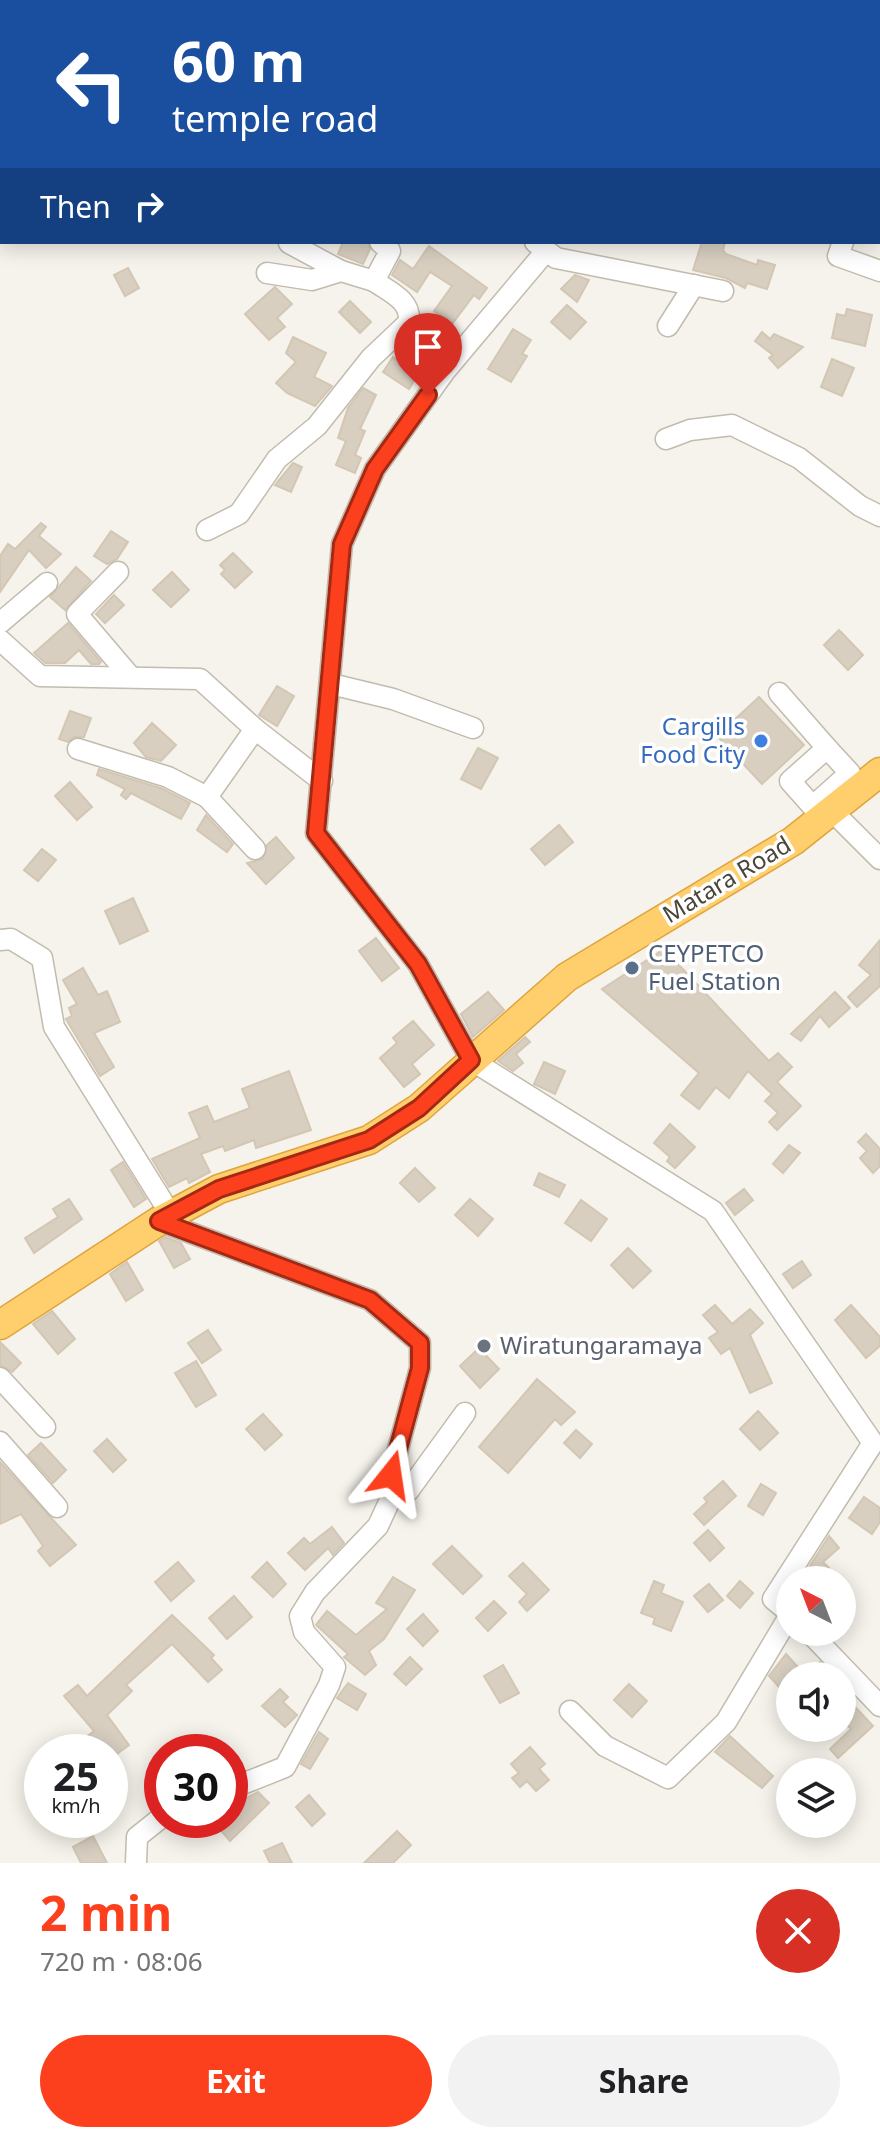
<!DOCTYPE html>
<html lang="en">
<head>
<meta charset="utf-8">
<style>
	:root { --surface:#fff; --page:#f2f2f2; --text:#202124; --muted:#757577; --accent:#fc3f1d }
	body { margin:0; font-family:"Noto Sans",sans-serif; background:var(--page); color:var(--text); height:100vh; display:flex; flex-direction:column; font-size:30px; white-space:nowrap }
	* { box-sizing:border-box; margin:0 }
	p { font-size:26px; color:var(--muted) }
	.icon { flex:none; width:44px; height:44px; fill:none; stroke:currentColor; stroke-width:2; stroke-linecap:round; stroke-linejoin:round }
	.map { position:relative; height:1863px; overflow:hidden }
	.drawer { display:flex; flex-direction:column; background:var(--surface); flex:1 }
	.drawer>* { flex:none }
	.hud { position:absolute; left:0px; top:0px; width:880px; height:244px; box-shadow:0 4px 20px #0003; background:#1a4fa0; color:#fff; overflow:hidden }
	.needle { width:52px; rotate:318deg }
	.fabs { position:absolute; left:776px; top:1566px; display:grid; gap:16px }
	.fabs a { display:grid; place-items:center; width:80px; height:80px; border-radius:50%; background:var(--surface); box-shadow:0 4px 20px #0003; font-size:40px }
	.speed { position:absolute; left:24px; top:1734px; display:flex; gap:16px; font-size:40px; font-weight:700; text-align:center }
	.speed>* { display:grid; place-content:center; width:104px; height:104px; border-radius:50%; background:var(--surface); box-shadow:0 4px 20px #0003; line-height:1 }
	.speed small { font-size:20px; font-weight:400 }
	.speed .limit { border:12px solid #d22; background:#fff; color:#111 }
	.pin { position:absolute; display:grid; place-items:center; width:68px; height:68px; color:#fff; margin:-82px -34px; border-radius:50% 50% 50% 0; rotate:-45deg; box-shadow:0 0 8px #0007 }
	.pin .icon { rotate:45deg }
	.me { position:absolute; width:88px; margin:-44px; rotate:15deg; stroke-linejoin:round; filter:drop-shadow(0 0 6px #0008) }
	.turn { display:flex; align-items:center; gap:28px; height:168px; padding:0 40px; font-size:36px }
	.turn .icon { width:104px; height:104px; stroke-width:2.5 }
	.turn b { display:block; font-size:56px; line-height:68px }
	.then { display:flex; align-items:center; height:76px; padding:0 40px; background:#0003; gap:16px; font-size:30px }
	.round { display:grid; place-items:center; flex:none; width:84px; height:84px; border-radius:42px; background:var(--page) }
	.head { display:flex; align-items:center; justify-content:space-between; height:136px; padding:0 40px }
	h1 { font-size:48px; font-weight:700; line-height:60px; color:var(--accent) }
	.primary-button { display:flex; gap:16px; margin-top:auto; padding:16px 40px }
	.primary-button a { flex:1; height:92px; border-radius:48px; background:var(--accent); color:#fff; font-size:32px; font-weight:700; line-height:92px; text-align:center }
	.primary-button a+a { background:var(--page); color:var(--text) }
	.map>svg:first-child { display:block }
	.building { fill:#d8cfc1; stroke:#d3c7b4; stroke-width:2 }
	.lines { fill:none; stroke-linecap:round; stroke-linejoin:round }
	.minor-casing { stroke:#c2bbae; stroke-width:23 }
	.highway-casing { stroke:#e0a43c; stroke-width:31 }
	.minor { stroke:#fff; stroke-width:20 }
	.highway { stroke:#ffcf6e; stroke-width:28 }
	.rail { stroke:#9a9a9a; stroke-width:4; stroke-dasharray:10 10; stroke-linecap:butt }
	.route-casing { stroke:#a42913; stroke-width:20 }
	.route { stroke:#fc3f1d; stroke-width:14 }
	.shop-dot { fill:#3f7fe0; stroke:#fff; stroke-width:3 }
	.service-dot { fill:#5c6f8a; stroke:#fff; stroke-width:3 }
	.worship-dot { fill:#6b7280; stroke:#fff; stroke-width:3 }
	.labels { text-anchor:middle; stroke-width:7; stroke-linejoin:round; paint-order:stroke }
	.shop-label { font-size:24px; fill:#366cbe; stroke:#fff; text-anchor:end }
	.street-label { font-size:24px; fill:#4b4439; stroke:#fff }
	.service-label { font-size:24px; fill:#4e5e75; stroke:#fff; text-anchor:start }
	.worship-label { font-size:24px; fill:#5b616d; stroke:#fff; text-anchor:start }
</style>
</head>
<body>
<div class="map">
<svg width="880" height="1863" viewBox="0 0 880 1863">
	<rect width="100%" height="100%" fill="#f6f3ec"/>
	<g class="building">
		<polygon points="343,242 367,242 370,249 363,264 338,254"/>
		<polygon points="702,242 725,242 723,250 726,254 757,265 758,260 775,265 767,289 747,283 745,288 726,278 693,270"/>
		<polygon points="429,246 487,288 479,299 474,295 452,324 434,311 452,286 430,272 417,292 392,275 400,260 413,269"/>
		<polygon points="128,268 139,288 125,296 114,275"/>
		<polygon points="575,275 589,280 577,302 561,289"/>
		<polygon points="275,287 292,304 277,318 285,327 269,340 245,314"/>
		<polygon points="350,301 371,322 360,333 339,312"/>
		<polygon points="567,305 586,322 570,339 551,322"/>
		<polygon points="847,309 872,315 865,346 832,338 837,314 845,316"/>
		<polygon points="513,329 531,340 522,354 527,356 511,382 488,369"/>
		<polygon points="762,332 770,339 774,334 803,347 778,368 769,358 773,355 755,341"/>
		<polygon points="293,337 326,353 314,377 332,386 315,406 287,393 276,383 296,362 286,353"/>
		<polygon points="393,357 418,374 409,389 383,372"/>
		<polygon points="832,359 854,368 842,396 821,387"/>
		<polygon points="363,388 376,395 360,429 365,431 355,455 361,458 355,473 336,465 346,441 338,438 348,408"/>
		<polygon points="293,463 302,467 291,492 275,485"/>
		<polygon points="41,523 46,527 39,536 61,554 46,568 29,550 0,592 0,556 8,544 15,549"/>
		<polygon points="111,531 128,542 117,559 107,564 94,556"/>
		<polygon points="233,553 252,572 235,588 221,574 225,570 220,565"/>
		<polygon points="76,567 91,581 65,610 50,597"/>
		<polygon points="172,572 189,590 171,607 153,590"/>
		<polygon points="114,595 124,605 105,623 96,614"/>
		<polygon points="68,623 101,662 99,664 91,664 79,650 65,663 45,663 34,653"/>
		<polygon points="839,630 863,655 848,670 824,645"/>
		<polygon points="277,686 294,696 277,726 259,715"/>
		<polygon points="759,697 804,745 762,784 717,736"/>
		<polygon points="70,711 91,718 84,737 74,737 68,742 59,739"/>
		<polygon points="152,723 176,745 161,761 146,757 134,743"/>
		<polygon points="478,748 498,758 481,789 461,779"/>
		<polygon points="99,769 163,789 190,803 181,819 131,793 126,799 121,795 125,789 97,775"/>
		<polygon points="70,782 92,807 77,820 55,796"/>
		<polygon points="206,815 233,844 227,852 197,830"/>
		<polygon points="559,825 573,842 545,865 531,849"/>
		<polygon points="276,837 294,858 266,884 247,863 263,859 267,845"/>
		<polygon points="42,849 56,860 38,881 24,870"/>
		<polygon points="133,898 148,931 120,944 105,911"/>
		<polygon points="376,938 399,968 382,981 359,951"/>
		<polygon points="880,940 880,986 857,1007 848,997 871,975 859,965"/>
		<polygon points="664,949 769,1061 778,1053 792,1067 777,1082 801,1106 777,1130 769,1122 778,1113 765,1101 772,1094 748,1071 729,1098 716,1087 699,1109 681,1095 699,1073 602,989"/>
		<polygon points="83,968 98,995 107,991 120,1022 94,1033 114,1067 100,1076 66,1019 72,1016 69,1008 77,1004 63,980"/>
		<polygon points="488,992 504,1010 473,1037 461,1014"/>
		<polygon points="835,992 850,1008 829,1027 820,1016 801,1041 791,1034"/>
		<polygon points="413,1021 434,1045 412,1064 420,1074 404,1087 380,1058 397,1043 393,1038"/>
		<polygon points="525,1037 530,1042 516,1054 523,1063 513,1071 498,1061"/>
		<polygon points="544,1062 565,1071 555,1094 534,1084"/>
		<polygon points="289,1071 311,1130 256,1148 254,1140 225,1151 223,1146 201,1154 210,1172 189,1183 187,1178 169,1187 152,1159 200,1138 189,1113 207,1106 214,1122 250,1108 242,1089"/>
		<polygon points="670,1124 695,1147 675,1168 667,1161 670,1157 654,1143"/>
		<polygon points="866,1134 880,1149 880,1166 873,1173 860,1158 867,1151 858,1142"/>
		<polygon points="789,1145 800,1153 783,1173 773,1164"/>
		<polygon points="123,1162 146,1199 134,1207 111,1170"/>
		<polygon points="415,1168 435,1188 419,1202 400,1183"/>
		<polygon points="539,1173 565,1185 559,1197 534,1185"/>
		<polygon points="744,1189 753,1200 735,1215 726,1203"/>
		<polygon points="69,1199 82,1219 34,1253 25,1238 58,1217 53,1209"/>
		<polygon points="470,1199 493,1219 478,1236 455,1215"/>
		<polygon points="581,1200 607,1219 591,1241 565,1223"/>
		<polygon points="165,1237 181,1243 190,1259 174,1268 159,1241"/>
		<polygon points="628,1248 651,1271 633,1288 611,1265"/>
		<polygon points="802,1261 811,1275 793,1288 783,1274"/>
		<polygon points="127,1262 143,1290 126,1301 110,1274"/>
		<polygon points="715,1305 732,1324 750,1309 763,1323 750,1335 772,1383 750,1393 730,1348 721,1354 709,1338 718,1332 703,1315"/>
		<polygon points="851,1305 880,1337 880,1346 866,1358 835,1320"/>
		<polygon points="52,1311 75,1339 58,1354 33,1324"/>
		<polygon points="208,1330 221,1350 202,1363 188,1343"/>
		<polygon points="0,1342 21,1363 12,1372 0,1365"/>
		<polygon points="479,1348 499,1369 480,1388 460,1366"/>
		<polygon points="196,1361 216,1395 196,1407 175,1373"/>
		<polygon points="537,1379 575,1412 561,1425 555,1419 508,1473 479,1447"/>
		<polygon points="758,1411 778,1433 760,1450 740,1429"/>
		<polygon points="263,1414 282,1435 265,1450 246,1429"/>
		<polygon points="576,1430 592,1444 580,1458 564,1443"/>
		<polygon points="107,1439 126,1460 113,1472 94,1451"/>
		<polygon points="41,1443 66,1470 53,1483 28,1455"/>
		<polygon points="0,1462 76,1545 50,1566 38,1551 43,1546 21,1514 0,1524"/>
		<polygon points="723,1481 736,1496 704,1525 694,1514 707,1502 704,1498"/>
		<polygon points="761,1484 776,1493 763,1515 748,1506"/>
		<polygon points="864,1497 880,1508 880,1522 872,1534 849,1518"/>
		<polygon points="332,1527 344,1543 333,1555 328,1548 305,1570 288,1553 304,1538 310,1544"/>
		<polygon points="708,1530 724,1548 710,1561 694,1543"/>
		<polygon points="829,1536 839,1548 823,1562 829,1568 816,1580 801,1580"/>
		<polygon points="452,1546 482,1576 463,1594 433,1564"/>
		<polygon points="178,1562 194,1581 171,1601 155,1582"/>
		<polygon points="267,1562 286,1584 273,1597 252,1577"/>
		<polygon points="523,1563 549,1590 527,1611 519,1602 527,1594 509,1576"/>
		<polygon points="393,1577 415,1590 384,1639 369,1651 376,1665 365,1675 344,1657 348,1654 316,1625 327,1611 356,1635 387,1609 376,1603"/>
		<polygon points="654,1581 664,1585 661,1593 683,1602 671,1631 653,1624 655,1618 641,1613"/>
		<polygon points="740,1581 753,1593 740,1608 727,1596"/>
		<polygon points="709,1584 723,1600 708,1612 694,1596"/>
		<polygon points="234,1596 252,1617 227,1639 209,1618"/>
		<polygon points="494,1601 506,1613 488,1631 476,1618"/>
		<polygon points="423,1614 438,1631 423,1646 407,1629"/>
		<polygon points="172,1615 214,1655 211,1658 222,1670 208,1682 172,1644 126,1685 132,1691 107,1715 129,1745 110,1759 110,1752 81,1752 76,1745 94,1731 64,1696 78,1685 87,1696"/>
		<polygon points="786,1654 805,1675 820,1662 833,1676 790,1676 779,1687 769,1676"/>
		<polygon points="410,1657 422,1669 406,1685 394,1674"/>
		<polygon points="503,1665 519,1693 500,1703 484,1676"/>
		<polygon points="348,1683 366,1694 357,1710 337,1698"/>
		<polygon points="629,1684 647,1701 632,1717 614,1700"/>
		<polygon points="280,1689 288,1697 283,1702 297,1715 285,1727 262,1706"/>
		<polygon points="856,1708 873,1726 838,1758 830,1749 851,1729 842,1720"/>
		<polygon points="319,1732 328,1739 310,1769 301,1764"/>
		<polygon points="730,1736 773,1776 762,1788 715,1752"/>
		<polygon points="530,1747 545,1764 539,1769 549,1780 536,1791 527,1781 520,1787 512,1778 519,1773 511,1764"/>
		<polygon points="258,1792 269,1803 230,1841 212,1820 230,1820 230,1806"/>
		<polygon points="309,1795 325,1814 312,1826 296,1807"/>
		<polygon points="397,1831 411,1845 393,1863 364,1863"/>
		<polygon points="93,1836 107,1863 81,1863 73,1847"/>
		<polygon points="282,1843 292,1863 270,1863 264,1851"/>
	</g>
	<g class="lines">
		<g class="minor-casing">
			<g id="minor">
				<polyline points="553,0 555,2"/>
				<polyline points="638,0 640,2"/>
				<polyline points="855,0 858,2"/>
				<polyline points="584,2 586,0"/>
				<polyline points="839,2 840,0"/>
				<polyline points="878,16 880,18"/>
				<polyline points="535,242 556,258 723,291"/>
				<polyline points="843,242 838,256 880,271"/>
				<polyline points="289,243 341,271"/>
				<polyline points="546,251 445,371 375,469 342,544 316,833 418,964 471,1060 713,1211 873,1443 773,1599 790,1613"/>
				<polyline points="267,273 312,280 341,271 374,281"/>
				<polyline points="668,326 694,285"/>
				<polyline points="666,439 690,430 732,425 799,458 860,506 880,516"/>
				<path d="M207,530l32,-16 38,-55 40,-33 54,-68 38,-36c2,-22 -19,-30 -35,-41l16,-30 -10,-9"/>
				<polyline points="118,572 77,614 129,675"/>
				<polyline points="0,623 47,583"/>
				<polyline points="0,640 40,676 200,679 255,729 322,781"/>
				<polyline points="331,684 393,699 473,728"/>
				<polyline points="779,693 827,748"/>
				<polyline points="78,749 168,777 207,797 255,729"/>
				<polyline points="207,797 255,849"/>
				<polyline points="813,806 850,773 827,748 790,781 822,817"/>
				<polyline points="831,810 880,859"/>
				<polyline points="0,940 11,939 42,958 54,1027 171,1215"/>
				<polyline points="159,1221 370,1300 420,1343 420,1368 391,1475 396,1487 409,1490 465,1413"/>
				<polyline points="0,1378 45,1427"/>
				<polyline points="0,1442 57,1507"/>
				<polyline points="809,1632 880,1706"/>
				<polyline points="570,1711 605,1746 668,1778 726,1722 790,1615"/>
				<polyline points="230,1789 285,1767 329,1685 335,1667 304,1632 300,1616 315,1592 378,1526 396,1487"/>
				<polyline points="136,1863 137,1837 162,1817"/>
			</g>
		</g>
		<g class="highway-casing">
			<polyline id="highway" points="0,1325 159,1221 219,1189 369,1140 419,1108 567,977 793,841 880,772"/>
		</g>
		<use href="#minor" class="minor"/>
		<use href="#highway" class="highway"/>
		<g class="rail">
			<polyline points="307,2 310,0"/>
			<polyline points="0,227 2,225"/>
		</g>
	</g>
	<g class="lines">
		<g class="route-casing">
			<polyline id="route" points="391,1475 420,1368 420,1343 370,1300 159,1221 219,1189 369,1140 419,1108 471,1060 418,964 316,833 342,544 375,469 428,395"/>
		</g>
		<use href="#route" class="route"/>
	</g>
	<circle class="shop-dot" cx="761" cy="741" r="8"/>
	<circle class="service-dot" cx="632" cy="968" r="8"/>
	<circle class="worship-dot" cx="484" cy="1346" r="8"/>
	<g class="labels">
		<g class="shop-label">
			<text x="745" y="735">Cargills<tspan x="745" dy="28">Food City</tspan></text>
		</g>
		<g class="street-label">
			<text transform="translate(727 880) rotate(-31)" y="8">Matara Road</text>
		</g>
		<g class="service-label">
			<text x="648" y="962">CEYPETCO<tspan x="648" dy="28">Fuel Station</tspan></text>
		</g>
		<g class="worship-label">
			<text x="500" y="1354">Wiratungaramaya</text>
		</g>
	</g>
</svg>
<div class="fabs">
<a><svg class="needle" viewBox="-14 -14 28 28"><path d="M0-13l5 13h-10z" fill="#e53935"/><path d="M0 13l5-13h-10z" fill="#757577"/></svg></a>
<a><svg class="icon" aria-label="sound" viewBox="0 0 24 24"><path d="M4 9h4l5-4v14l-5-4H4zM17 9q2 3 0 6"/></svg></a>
<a><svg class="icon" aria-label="layers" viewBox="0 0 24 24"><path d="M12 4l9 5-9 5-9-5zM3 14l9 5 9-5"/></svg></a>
</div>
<div class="speed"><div>25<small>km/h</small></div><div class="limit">30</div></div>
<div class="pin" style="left:428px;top:395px;background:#d93025"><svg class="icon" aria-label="arrive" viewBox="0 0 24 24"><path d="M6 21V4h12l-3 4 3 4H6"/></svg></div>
<svg class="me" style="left:391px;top:1475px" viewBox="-20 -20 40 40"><path d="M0-17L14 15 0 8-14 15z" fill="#fc3f1d" stroke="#fff" stroke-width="4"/></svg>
<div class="hud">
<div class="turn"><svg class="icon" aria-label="left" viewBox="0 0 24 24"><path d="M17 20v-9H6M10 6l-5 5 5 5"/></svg><div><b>60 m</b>temple road</div></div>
<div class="then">Then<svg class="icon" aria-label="right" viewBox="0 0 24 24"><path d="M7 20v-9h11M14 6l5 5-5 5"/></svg></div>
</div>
</div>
<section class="drawer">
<div class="head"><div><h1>2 min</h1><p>720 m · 08:06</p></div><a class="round" style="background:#d93025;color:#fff"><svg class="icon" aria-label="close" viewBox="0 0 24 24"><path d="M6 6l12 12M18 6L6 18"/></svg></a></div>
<div class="primary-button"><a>Exit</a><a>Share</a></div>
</section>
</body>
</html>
